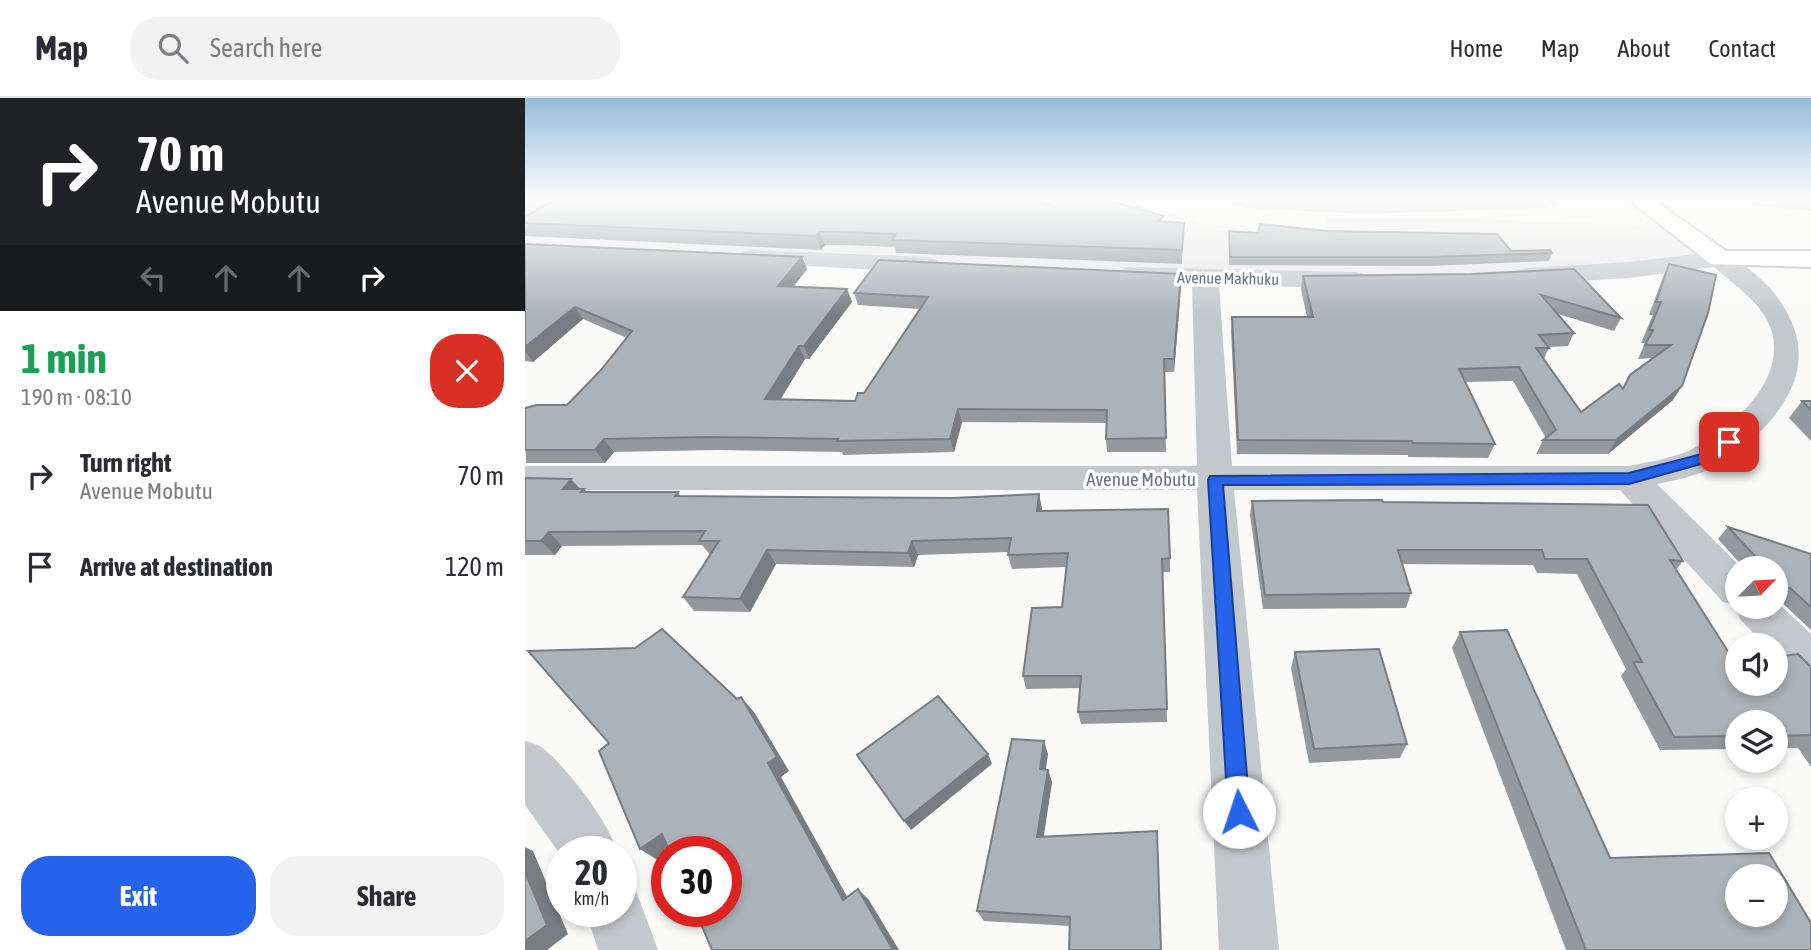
<!DOCTYPE html>
<html lang="en">
<head>
<meta charset="utf-8">
<style>
	:root { --surface:#fff; --page:#f2f2f3; --text:#2b2b33; --muted:#7c7c81; --line:#e1e1e2; --accent:#2563eb }
	body { margin:0; font-family:"Asap Condensed",sans-serif; background:var(--page); color:var(--text); height:100vh; display:flex; flex-direction:column; font-size:26px; white-space:nowrap }
	* { box-sizing:border-box; margin:0 }
	p { font-size:23px; color:var(--muted) }
	.icon { flex:none; width:38px; height:38px; fill:none; stroke:currentColor; stroke-width:2; stroke-linecap:round; stroke-linejoin:round }
	.map { position:relative; flex:1; overflow:hidden }
	.sheet { display:flex; flex-direction:column; background:var(--surface); width:525px }
	.sheet>* { flex:none }
	.top-card { background:#202124; color:#fff; overflow:hidden }
	.needle { width:46px; rotate:66deg }
	.controls { position:absolute; left:1200px; top:458px; display:grid; gap:14px }
	.controls a { display:grid; place-items:center; width:63px; height:63px; border-radius:50%; background:var(--surface); box-shadow:0 4px 10px #0003; font-size:35px }
	.speed { position:absolute; left:21px; top:738px; display:flex; gap:14px; font-size:35px; font-weight:700; text-align:center }
	.speed>* { display:grid; place-content:center; width:91px; height:91px; border-radius:50%; background:var(--surface); box-shadow:0 4px 10px #0003; line-height:1 }
	.speed small { font-size:18px; font-weight:400 }
	.speed .limit { border:10px solid #d22; background:#fff; color:#111 }
	.pin { position:absolute; display:grid; place-items:center; width:60px; height:60px; color:#fff; margin:-30px; border-radius:14px; box-shadow:0 4px 10px #0006 }
	.me { position:absolute; width:77px; margin:-38px; rotate:356deg; stroke-linejoin:round; filter:drop-shadow(0 0 5px #0008) }
	.turn { display:flex; align-items:center; gap:24px; height:147px; padding:0 21px; font-size:32px }
	.turn .icon { width:91px; height:91px; stroke-width:2.5 }
	.turn b { display:block; font-size:49px; line-height:60px }
	.lanes { display:flex; align-items:center; height:66px; padding:0 21px; background:#0003; justify-content:center; gap:35px; direction:ltr }
	.lanes .off { opacity:.35 }
	.round { display:grid; place-items:center; flex:none; width:74px; height:74px; border-radius:28px; background:var(--page) }
	.summary { display:flex; align-items:center; justify-content:space-between; height:119px; padding:0 21px }
	h1 { font-size:42px; font-weight:700; line-height:52px; color:#1e9e55 }
	.cta { display:flex; gap:14px; margin-top:auto; padding:14px 21px }
	.cta a { flex:1; height:80px; border-radius:28px; background:var(--accent); color:#fff; font-size:28px; font-weight:700; line-height:80px; text-align:center }
	.cta a+a { background:var(--page); color:var(--text) }
	ul { padding:0; list-style:none }
	li { display:flex; align-items:center; gap:21px; height:91px; padding:0 21px }
	li div { flex:1 }
	li b { display:block; font-size:26px }
	li em { font-style:normal }
	header { display:flex; align-items:center; gap:42px; box-sizing:border-box; height:98px; padding:0 35px; background:var(--surface); border-bottom:2px solid var(--line) }
	header strong { font-size:33px }
	nav { display:flex; gap:38px; margin-inline-start:auto; font-size:24px }
	.search { width:490px; height:63px; background:var(--page); display:flex; align-items:center; gap:18px; box-sizing:border-box; padding:0 24px; border-radius:28px; color:var(--muted); font-size:26px }
	main { display:flex; flex:1; min-height:0 }
	.map>svg:first-child { display:block }
	.built { fill:#e8e9e9 }
	.lines { fill:none; stroke-linecap:round; stroke-linejoin:round }
	.river { fill:#bbc7cb; fill-rule:evenodd }
	.major-casing { stroke:#b5babe; stroke-width:4 }
	.minor { fill:#c3c8cc; fill-rule:evenodd }
	.major { fill:#fff; fill-rule:evenodd }
	.wall { fill:#929a9f }
	.shaded-wall { fill:#777d82 }
	.building { fill:#aab3b9; stroke:#777d82; stroke-width:2; fill-rule:evenodd }
	.route { fill:#2563eb; stroke:#184099; stroke-width:2 }
	.labels { text-anchor:middle; stroke-width:7; stroke-linejoin:round; paint-order:stroke }
	.far-street-label { font-size:16px; fill:#657683; stroke:#fff }
	.street-label { font-size:19px; fill:#657683; stroke:#fff }
</style>
</head>
<body>
<header>
<strong>Map</strong>
<div class="search"><svg class="icon" aria-label="search" viewBox="0 0 24 24"><circle cx="10" cy="10" r="6"/><path d="M15 15l6 6"/></svg>Search here</div>
<nav><a>Home</a><a>Map</a><a>About</a><a>Contact</a></nav>
</header>
<main>
<section class="sheet">
<div class="top-card">
<div class="turn"><svg class="icon" aria-label="right" viewBox="0 0 24 24"><path d="M7 20v-9h11M14 6l5 5-5 5"/></svg><div><b>70 m</b>Avenue Mobutu</div></div>
<div class="lanes"><svg class="icon off" aria-label="left" viewBox="0 0 24 24"><path d="M17 20v-9H6M10 6l-5 5 5 5"/></svg><svg class="icon off" aria-label="ahead" viewBox="0 0 24 24"><path d="M12 20V5M6 11l6-6 6 6"/></svg><svg class="icon off" aria-label="ahead" viewBox="0 0 24 24"><path d="M12 20V5M6 11l6-6 6 6"/></svg><svg class="icon" aria-label="right" viewBox="0 0 24 24"><path d="M7 20v-9h11M14 6l5 5-5 5"/></svg></div>
</div>
<div class="summary"><div><h1>1 min</h1><p>190 m · 08:10</p></div><a class="round" style="background:#d93025;color:#fff"><svg class="icon" aria-label="close" viewBox="0 0 24 24"><path d="M6 6l12 12M18 6L6 18"/></svg></a></div>
<ul>
<li><svg class="icon" aria-label="right" viewBox="0 0 24 24"><path d="M7 20v-9h11M14 6l5 5-5 5"/></svg><div><b>Turn right</b><p>Avenue Mobutu</p></div><em>70 m</em></li>
<li><svg class="icon" aria-label="arrive" viewBox="0 0 24 24"><path d="M6 21V4h12l-3 4 3 4H6"/></svg><div><b>Arrive at destination</b></div><em>120 m</em></li>
</ul>
<div class="cta"><a>Exit</a><a>Share</a></div>
</section>
<div class="map">
<svg width="1286" height="852" viewBox="0 0 1286 852">
	<rect width="100%" height="100%" fill="#fafaf8"/>
	<polygon class="built" points="0,100 585,100 684,127 802,137 802,121 928,120 1143,128 1190,164 1067,174 851,180 665,177 0,148"/>
	<g class="lines">
		<g class="river">
			<polygon points="705,100 1037,100 1032,107 1020,110 839,116 722,110 710,107"/>
			<polygon points="1222,100 1286,100 1286,113 1227,107"/>
		</g>
		<g class="major-casing">
			<polygon id="major" points="1101,100 1126,100 1201,153 1286,153 1286,169 1186,166"/>
		</g>
		<g class="minor">
			<polygon points="10,100 35,100 8,121 0,123 0,106"/>
			<polygon points="226,152 403,159 412,162 416,167 412,172 403,175 217,164 214,159 217,154"/>
			<path d="M1195,153c18,5 37,25 51,38 40,49 36,92 -7,139 -15,15 -31,30 -50,39 -18,9 -38,13 -57,17l86,85h-5v38h38v-6l35,33v50l-16,-6 -19,-20v-12h-11l-25,-27 -6,-14 -11,-3 -103,-112h-386l45,460h-60l-22,-460h-672v-24h672l-5,-182 -73,-4 -4,-5 4,-5 9,-3 227,5 9,2 4,6 -4,6 -9,2 -136,-3 13,181h397c19,-4 39,-7 57,-14 45,-20 110,-78 81,-132 -11,-21 -35,-37 -53,-53l-85,11 -102,6 -9,-3 -4,-5 4,-5 9,-3 102,-6z"/>
			<path d="M0,643c7,2 15,4 20,9 27,24 61,69 73,102h-56v5l-37,-52z"/>
			<polygon points="96,787 111,793 133,852 73,852 61,814 96,814"/>
		</g>
		<use href="#major" class="major"/>
	</g>
	<g class="wall">
		<polygon points="522,107 639,124 659,125 657,166 371,155 370,149 319,147 300,147 296,152 0,138 0,119"/>
		<polygon points="704,133 986,153 1027,155 1024,163 904,168 704,167"/>
		<polygon points="0,146 277,159 282,171 268,189 322,191 327,204 284,261 280,261 255,302 330,303 339,295 395,211 333,207 329,195 656,188 649,274 639,274 641,354 582,354 581,341 582,325 437,324 429,354 318,357 317,354 192,352 89,354 80,365 1,365 0,310 42,307 76,272 102,240 58,221 8,264 0,263"/>
		<polygon points="1144,166 1148,302 1083,356 1011,356 1018,342 1021,340 988,283 940,284 970,346 963,360 883,359 883,357 712,356 706,233 707,219 782,219 776,191 778,178 946,176 1096,220 1089,233 1033,216 1049,235 1043,248 1024,249 1019,261 1056,314 1098,291 1105,277 1128,260 1113,261 1120,245 1116,245 1128,217 1124,217 1138,179"/>
		<polygon points="1277,303 1286,303 1286,343 1264,320"/>
		<polygon points="0,380 55,391 62,394 153,394 156,399 428,400 514,396 516,413 645,460 645,474 638,474 642,624 556,626 553,614 555,590 501,591 498,578 537,509 541,469 487,471 483,457 483,454 393,457 389,469 251,466 225,514 169,513 158,499 185,457 177,447 37,448 30,457 0,457"/>
		<polygon points="727,403 858,404 1158,463 1151,472 1209,563 1286,569 1286,669 1273,650 1251,650 1251,625 1213,625 1213,651 1135,652 1096,578 1101,571 1052,476 1012,475 1008,467 877,466 886,495 881,510 738,511 725,417"/>
		<polygon points="1203,429 1286,456 1286,532 1253,501 1251,501 1251,471 1220,471 1193,441"/>
		<polygon points="935,534 1085,760 1286,852 1041,852 927,550"/>
		<polygon points="770,554 882,646 875,660 784,665 766,570"/>
		<polygon points="523,656 520,672 523,672 527,684 518,739 632,733 545,828 459,823 452,813"/>
	</g>
	<g class="shaded-wall">
		<polygon points="295,134 300,147 296,152 291,138"/>
		<polygon points="277,159 282,171 259,201 253,188"/>
		<polygon points="656,176 656,188 649,274 649,261"/>
		<polygon points="322,191 327,204 284,261 279,248"/>
		<polygon points="50,209 58,221 8,264 0,253 0,249"/>
		<polygon points="274,248 280,261 247,315 240,301"/>
		<polygon points="1157,288 1148,302 1083,356 1091,342"/>
		<polygon points="433,311 437,324 429,354 425,341"/>
		<polygon points="79,341 89,354 80,365 70,352"/>
		<polygon points="46,381 57,393 59,391 71,405 38,391"/>
		<polygon points="514,396 517,410 515,427 512,413"/>
		<polygon points="24,434 37,448 30,457 16,443"/>
		<polygon points="387,443 393,457 389,469 383,455"/>
		<polygon points="242,452 251,466 225,514 215,501"/>
		<polygon points="216,599 229,614 264,673 256,679 330,813 318,802 243,665"/>
		<polygon points="519,643 523,656 519,684 515,671"/>
		<polygon points="463,656 467,666 386,732 379,723"/>
		<polygon points="523,672 527,684 517,750 512,739"/>
		<polygon points="137,736 146,754 142,754 142,757 134,763 115,751"/>
		<polygon points="0,749 8,753 43,836 22,852 0,852"/>
		<polygon points="333,791 344,802 374,852 368,852"/>
	</g>
	<g class="building">
		<polygon points="32,100 504,100 522,107 534,100 574,100 639,118 633,123 659,125 657,152 367,142 371,136 314,134 295,134 291,138 0,125 0,119"/>
		<polygon points="735,126 802,133 972,136 986,153 1025,152 1027,155 907,159 705,159 704,133 733,135"/>
		<polygon points="0,146 277,159 253,188 322,191 279,248 274,248 240,301 330,303 333,295 339,295 403,199 329,195 354,162 656,176 649,261 639,261 641,340 581,341 582,312 433,311 425,341 312,343 313,341 183,339 79,341 70,352 0,352 0,310 12,307 42,307 76,272 107,233 50,209 0,249"/>
		<polygon points="1144,166 1191,177 1183,215 1157,288 1091,342 1018,342 1031,332 994,269 934,271 970,346 888,345 887,343 713,342 707,219 788,219 778,178 946,176 1049,171 1096,220 1016,197 1049,235 1014,237 1024,250 1011,250 1056,314 1094,286 1098,291 1105,277 1146,247 1120,247 1128,232 1124,232 1136,204 1131,204"/>
		<polygon points="1277,303 1286,303 1286,312"/>
		<polygon points="0,380 46,381 38,391 59,391 56,394 153,394 150,398 428,400 514,396 512,413 643,411 645,460 637,461 642,611 553,614 556,578 498,578 507,510 537,509 543,455 483,457 486,440 387,443 383,455 242,452 215,501 158,499 194,443 174,443 180,433 24,434 16,443 0,443"/>
		<polygon points="857,402 858,404 1123,407 1158,463 1145,462 1209,563 1213,563 1213,586 1251,586 1251,559 1273,556 1286,569 1286,637 1251,638 1251,625 1213,625 1213,638 1149,639 1108,564 1117,564 1062,461 1020,461 1017,452 873,452 886,495 740,497 727,403"/>
		<polygon points="1203,429 1286,456 1286,509 1265,490 1261,490 1251,480 1251,471 1242,471"/>
		<polygon points="137,531 212,601 216,599 252,659 243,665 318,802 333,791 368,852 187,852 171,814 201,814 201,754 145,754 137,736 115,751 74,653 84,645 3,553 110,550"/>
		<path d="M982,532l103,228 159,-5 42,70v27h-225l-126,-318zM1213,779h38v38h-38z"/>
		<polygon points="854,551 882,646 789,651 770,554"/>
		<polygon points="413,598 463,656 379,723 332,657"/>
		<polygon points="487,641 519,643 515,671 523,672 512,739 632,733 636,852 544,852 545,819 452,813"/>
		<polygon points="0,774 22,827 0,843"/>
	</g>
	<linearGradient id="sky" x2="0" y2="1"><stop stop-color="#96bcdc"/><stop offset="0.46" stop-color="#fdfdfc"/><stop offset="1" stop-color="#fdfdfc" stop-opacity="0"/></linearGradient>
	<rect width="1286" height="219" fill="url(#sky)"/>
	<polygon class="route" points="1204,339 1209,340 1209,347 1183,364 1104,386 698,387 725,714 722,721 714,725 706,721 703,714 683,382 685,378 1104,375 1173,357"/>
	<g class="labels">
		<g class="far-street-label">
			<text transform="translate(703 180) rotate(1)" y="6">Avenue Makhuku</text>
		</g>
		<g class="street-label">
			<text x="616" y="388">Avenue Mobutu</text>
		</g>
	</g>
</svg>
<div class="controls">
<a><svg class="needle" viewBox="-14 -14 28 28"><path d="M0-13l5 13h-10z" fill="#e53935"/><path d="M0 13l5-13h-10z" fill="#7c7c81"/></svg></a>
<a><svg class="icon" aria-label="sound" viewBox="0 0 24 24"><path d="M4 9h4l5-4v14l-5-4H4zM17 9q2 3 0 6"/></svg></a>
<a><svg class="icon" aria-label="layers" viewBox="0 0 24 24"><path d="M12 4l9 5-9 5-9-5zM3 14l9 5 9-5"/></svg></a>
<a>+</a>
<a>−</a>
</div>
<div class="speed"><div>20<small>km/h</small></div><div class="limit">30</div></div>
<div class="pin" style="left:1204px;top:344px;background:#d93025"><svg class="icon" aria-label="arrive" viewBox="0 0 24 24"><path d="M6 21V4h12l-3 4 3 4H6"/></svg></div>
<svg class="me" style="left:714px;top:714px" viewBox="-20 -20 40 40"><circle r="19" fill="#fff"/><path d="M0-13L10 11 0 6-10 11z" fill="#2563eb"/></svg>
</div>
</main>
</body>
</html>
